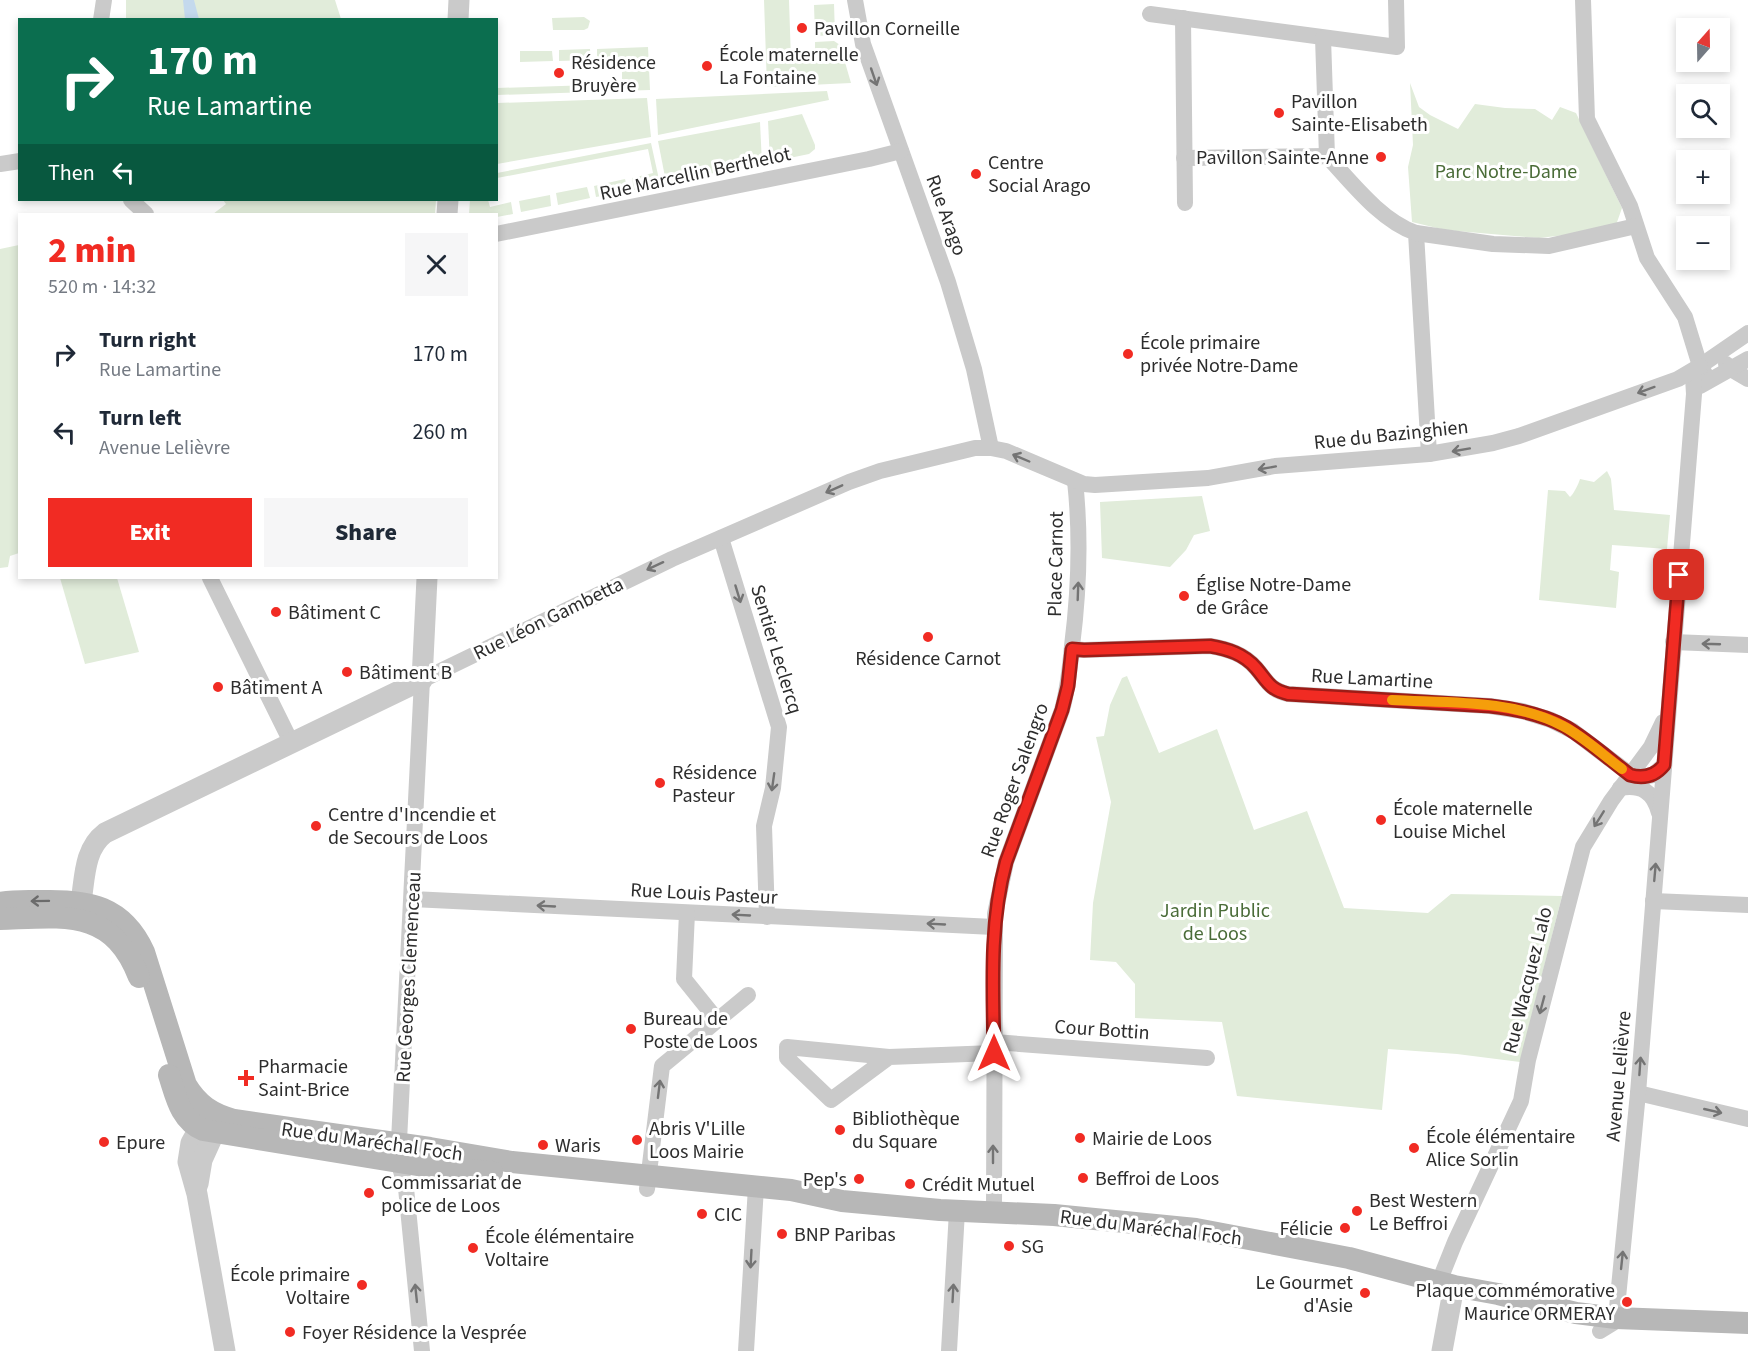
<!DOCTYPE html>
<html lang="en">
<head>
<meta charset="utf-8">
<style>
	:root { --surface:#fff; --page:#f6f6f7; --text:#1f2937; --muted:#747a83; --accent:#f12b23 }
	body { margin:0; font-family:"Source Sans 3",sans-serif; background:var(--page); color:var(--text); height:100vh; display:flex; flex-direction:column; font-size:22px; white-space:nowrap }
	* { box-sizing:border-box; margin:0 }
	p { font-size:20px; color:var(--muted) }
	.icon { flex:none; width:33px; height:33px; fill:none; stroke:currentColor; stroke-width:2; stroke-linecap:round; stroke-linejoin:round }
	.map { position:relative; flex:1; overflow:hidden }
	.details { position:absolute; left:18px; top:213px; width:480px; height:366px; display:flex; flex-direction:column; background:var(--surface); border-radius:0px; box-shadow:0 3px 9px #0003 }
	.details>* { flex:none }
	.banner { position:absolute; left:18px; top:18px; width:480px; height:183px; border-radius:0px; box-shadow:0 3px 9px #0003; background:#0b6e4f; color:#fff; overflow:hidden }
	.needle { width:39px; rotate:20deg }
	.tools { position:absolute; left:1676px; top:18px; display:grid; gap:12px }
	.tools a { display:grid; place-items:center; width:54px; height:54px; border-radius:0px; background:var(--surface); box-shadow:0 3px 9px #0003; font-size:30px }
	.pin { position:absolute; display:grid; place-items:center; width:51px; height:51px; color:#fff; margin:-26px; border-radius:12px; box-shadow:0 3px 9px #0006 }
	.me { position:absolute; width:66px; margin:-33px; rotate:0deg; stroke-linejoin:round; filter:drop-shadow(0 0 4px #0008) }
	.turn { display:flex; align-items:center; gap:21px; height:126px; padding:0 30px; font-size:27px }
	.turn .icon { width:78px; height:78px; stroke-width:2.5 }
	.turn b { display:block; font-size:42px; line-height:51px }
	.then { display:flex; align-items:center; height:57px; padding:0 30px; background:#0003; gap:12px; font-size:22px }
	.round { display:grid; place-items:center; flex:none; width:63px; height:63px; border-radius:0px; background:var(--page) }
	.summary { display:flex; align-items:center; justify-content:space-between; height:102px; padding:0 30px }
	h1 { font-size:36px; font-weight:800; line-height:45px; color:var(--accent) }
	.cta { display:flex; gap:12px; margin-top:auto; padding:12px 30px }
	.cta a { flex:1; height:69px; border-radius:0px; background:var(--accent); color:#fff; font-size:24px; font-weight:800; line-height:69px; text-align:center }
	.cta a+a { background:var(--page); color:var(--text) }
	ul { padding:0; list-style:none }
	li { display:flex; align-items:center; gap:18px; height:78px; padding:0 30px }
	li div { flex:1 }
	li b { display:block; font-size:22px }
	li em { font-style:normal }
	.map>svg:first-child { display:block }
	.green { fill:#e1ecda }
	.water { fill:#c4d9ed }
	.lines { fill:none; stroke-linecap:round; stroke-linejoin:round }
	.minor { stroke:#cacaca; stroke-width:16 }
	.tertiary { stroke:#cacaca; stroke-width:21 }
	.secondary { stroke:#b7b7b7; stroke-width:22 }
	.oneway { stroke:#747474 }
	.oneway2 { stroke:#6b6b6b }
	.route-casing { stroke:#9d1c17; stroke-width:15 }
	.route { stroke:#f12b23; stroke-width:10 }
	.slow { stroke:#f59e0b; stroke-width:10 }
	.poi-dot { fill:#f12b23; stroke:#fff; stroke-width:2 }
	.labels { text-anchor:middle; stroke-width:6; stroke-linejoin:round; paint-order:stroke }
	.poi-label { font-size:20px; fill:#2d2d2d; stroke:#fff; text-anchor:start }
	.park-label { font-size:20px; fill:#4a6c38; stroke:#fff }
	.street-label { font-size:20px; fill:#2d2d2d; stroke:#fff }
</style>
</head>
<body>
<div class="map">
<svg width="1748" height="1351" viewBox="0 0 1748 1351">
	<rect width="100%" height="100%" fill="#fff"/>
	<g class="green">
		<polygon points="126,0 335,0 341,19 126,19"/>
		<polygon points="764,0 789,0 791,61 815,61 815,42 834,41 840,45 851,83 767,87"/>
		<polygon points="834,4 835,35 815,36 814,5"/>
		<polygon points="584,17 590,21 588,28 584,30 553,30 552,18"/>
		<polygon points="648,47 650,90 497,95 497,88 622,84 622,59 597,60 597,49"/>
		<polygon points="590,49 591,60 559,61 559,50"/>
		<polygon points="520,51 552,51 553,61 520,62"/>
		<polygon points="1410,83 1419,107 1430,115 1458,129 1475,104 1505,108 1535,109 1552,120 1560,107 1576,113 1622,208 1616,225 1583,233 1539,238 1445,230 1412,222 1408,167 1413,145"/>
		<polygon points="827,91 829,100 658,135 656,99"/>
		<polygon points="647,98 651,137 497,164 497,103"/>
		<polygon points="802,114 815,145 815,149 809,154 770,162 768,121"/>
		<polygon points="760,122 762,164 666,182 658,141"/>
		<polygon points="651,143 660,184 634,190 632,178 653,173 648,149 497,178 497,173"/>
		<polygon points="625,179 628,191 596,197 594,186"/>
		<polygon points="587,187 590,198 558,205 556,193"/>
		<polygon points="550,195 551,206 521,212 519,201"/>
		<polygon points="223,200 436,200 435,214 213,214 226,204"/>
		<polygon points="470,200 488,200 490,207 511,202 513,214 497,217 496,214 469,214"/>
		<polygon points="19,245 19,553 10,556 8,567 0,568 0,249"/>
		<path d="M1607,471l4,8 3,31 56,5 -3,34 -55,-4 -2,25 9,2 -3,36 -77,-8 9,-110 17,1 5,6c3,-2 9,-14 10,-18l14,3z"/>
		<polygon points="1202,496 1210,531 1194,535 1186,550 1170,567 1102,558 1100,502"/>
		<polygon points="60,578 117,578 139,652 85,664"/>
		<polygon points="1127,676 1159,753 1217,729 1254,830 1307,811 1344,908 1428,913 1451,894 1562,896 1520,1062 1457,1054 1388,1049 1382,1110 1237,1096 1222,1022 1135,1018 1135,984 1116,962 1090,960 1093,903 1111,802 1096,737 1104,736 1110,705 1122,678"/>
	</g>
	<polygon class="water" points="183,0 194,0 199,19 185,19"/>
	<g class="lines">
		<g class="minor">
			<polyline points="855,0 863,44 948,282 974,369 991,448"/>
			<polyline points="1583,0 1587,119 1630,206 1647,258 1685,317 1700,366 1709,380"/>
			<polyline points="1150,14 1397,47 1396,0"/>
			<polyline points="1183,18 1185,203"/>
			<polyline points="101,20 104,0"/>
			<polyline points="1323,38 1327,156"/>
			<path d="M1184,158l143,-2c25,27 54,65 89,77l13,221"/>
			<polyline points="0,164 20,161"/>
			<polyline points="131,200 146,214"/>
			<polyline points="1416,233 1493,244 1549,246 1636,226"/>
			<polyline points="496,234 869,159 901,151"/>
			<polyline points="1726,364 1731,369 1748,379"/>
			<polyline points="1700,386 1748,359"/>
			<polyline points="721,538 779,727 773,788 764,826 767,917"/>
			<polyline points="210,578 292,744"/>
			<polyline points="1673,642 1748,645"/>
			<path d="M1072,649l12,1 126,-4c18,3 34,8 46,22 12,14 13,21 32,26l202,12 32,5 29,9 22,11 58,44 10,2 12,-2 11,-10"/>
			<path d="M1620,788c21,-4 34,4 39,25"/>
			<polyline points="412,899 994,927"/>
			<polyline points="1653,901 1748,905"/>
			<polyline points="687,913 684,979 717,1020"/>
			<polyline points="994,1042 1207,1058"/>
			<polyline points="889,1057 831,1100 787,1058 787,1047 889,1057 994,1053"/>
			<polyline points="1638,1093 1748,1119"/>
			<polyline points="647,1189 662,1066 748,995"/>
			<path d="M994,1212l1,-298 11,-52 56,-152c6,-21 8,-42 10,-64 7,-55 9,-110 3,-165"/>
			<polyline points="1439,1282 1455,1242 1521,1101 1528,1060 1583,847 1611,801 1651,747 1663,722"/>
			<polyline points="1600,1331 1613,1323 1616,1318 1638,1093 1694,394 1693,377 1700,366 1748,333"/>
			<polyline points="422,1351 406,1188 398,1161 422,680 672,559 849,482 880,471 975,448 991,448 1006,451 1084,484 1095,485 1208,478 1275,466 1429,454 1493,443 1519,436 1678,379 1700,366"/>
			<polyline points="746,1351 756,1187"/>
			<polyline points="949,1351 957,1211"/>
		</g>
		<g class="tertiary">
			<polyline points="458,20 459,0"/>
			<polyline points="447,214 448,200"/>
			<path d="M81,902c4,-25 3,-53 24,-69l317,-153 5,-102"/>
			<polyline points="207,1114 191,1143 188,1162 197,1194 225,1351"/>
			<polyline points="198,1184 202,1160 221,1118"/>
			<polyline points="1442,1351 1454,1286"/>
		</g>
		<g class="secondary">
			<path d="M0,903c14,-3 28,-2 43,-2 46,-1 80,5 101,51l42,133c12,20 26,29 48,35l196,28 82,14 279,28 51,11 98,9 114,5 142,14 153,29 105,28 44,8 78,19 40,5 132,5"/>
			<path d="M0,919c63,-2 112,-12 139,58"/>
			<path d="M169,1075c7,21 11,45 34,55l220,36 69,6"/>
		</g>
	</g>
	<defs><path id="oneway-shaft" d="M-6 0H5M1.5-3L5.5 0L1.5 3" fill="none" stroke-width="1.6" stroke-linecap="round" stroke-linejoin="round" transform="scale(1.5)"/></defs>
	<g class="oneway">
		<use href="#oneway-shaft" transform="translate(874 77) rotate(71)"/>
		<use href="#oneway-shaft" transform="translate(1646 390) rotate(160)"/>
		<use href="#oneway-shaft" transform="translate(1461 450) rotate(170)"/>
		<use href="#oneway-shaft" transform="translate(1021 458) rotate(-157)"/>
		<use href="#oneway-shaft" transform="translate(1267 468) rotate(170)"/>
		<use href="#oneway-shaft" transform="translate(834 489) rotate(156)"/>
		<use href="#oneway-shaft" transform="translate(655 566) rotate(155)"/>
		<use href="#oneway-shaft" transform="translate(1078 591) rotate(-88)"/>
		<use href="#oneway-shaft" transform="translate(738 594) rotate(73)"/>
		<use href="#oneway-shaft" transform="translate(1711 644) rotate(-178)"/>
		<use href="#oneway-shaft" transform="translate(773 782) rotate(98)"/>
		<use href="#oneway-shaft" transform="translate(1599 819) rotate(122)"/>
		<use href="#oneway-shaft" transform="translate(1655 872) rotate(-85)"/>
		<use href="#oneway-shaft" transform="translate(546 906) rotate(-177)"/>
		<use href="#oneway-shaft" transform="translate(741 915) rotate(-177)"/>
		<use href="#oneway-shaft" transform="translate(936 924) rotate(-177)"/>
		<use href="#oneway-shaft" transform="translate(1542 1005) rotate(105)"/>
		<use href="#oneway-shaft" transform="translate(1640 1066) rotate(-86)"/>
		<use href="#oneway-shaft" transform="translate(659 1089) rotate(-83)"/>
		<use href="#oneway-shaft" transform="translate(1713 1111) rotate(13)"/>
		<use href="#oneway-shaft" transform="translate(993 1154) rotate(-90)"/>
		<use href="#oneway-shaft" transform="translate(751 1259) rotate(93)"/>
		<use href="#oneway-shaft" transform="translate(1622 1260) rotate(-84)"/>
		<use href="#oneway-shaft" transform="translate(416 1293) rotate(-96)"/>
		<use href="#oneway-shaft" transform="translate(953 1293) rotate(-87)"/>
	</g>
	<use class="oneway2" href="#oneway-shaft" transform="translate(40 901) rotate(179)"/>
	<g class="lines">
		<g class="route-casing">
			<path id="route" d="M994,1053c-1,-63 -5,-129 12,-191l56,-152 6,-24 4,-37 12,1 126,-4c18,3 34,8 46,22 12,14 13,21 32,26l202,12c26,3 53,8 76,21 23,14 43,32 64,48 14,4 25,1 34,-10l15,-190"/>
		</g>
		<use href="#route" class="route"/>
		<path class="slow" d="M1392,700c56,3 120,-1 171,26 21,11 40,29 59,43"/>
	</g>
	<g class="poi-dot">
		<circle cx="802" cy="28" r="6"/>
		<circle cx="707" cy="66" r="6"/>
		<circle cx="559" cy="73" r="6"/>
		<circle cx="1279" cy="113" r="6"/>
		<circle cx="1381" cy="157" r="6"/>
		<circle cx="976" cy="174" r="6"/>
		<circle cx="1128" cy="354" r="6"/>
		<circle cx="1184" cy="596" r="6"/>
		<circle cx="276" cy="612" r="6"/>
		<circle cx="928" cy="637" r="6"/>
		<circle cx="347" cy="672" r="6"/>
		<circle cx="218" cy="687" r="6"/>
		<circle cx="660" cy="783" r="6"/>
		<circle cx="1381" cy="820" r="6"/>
		<circle cx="316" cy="826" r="6"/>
		<circle cx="631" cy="1029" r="6"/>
		<path d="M243 1069h6v6h6v6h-6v6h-6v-6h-6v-6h6z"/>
		<circle cx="840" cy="1130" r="6"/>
		<circle cx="1080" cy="1138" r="6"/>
		<circle cx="637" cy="1140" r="6"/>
		<circle cx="104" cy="1142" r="6"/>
		<circle cx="543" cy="1145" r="6"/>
		<circle cx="1414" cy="1148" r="6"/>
		<circle cx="1083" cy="1178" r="6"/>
		<circle cx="859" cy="1179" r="6"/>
		<circle cx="910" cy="1184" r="6"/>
		<circle cx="369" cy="1193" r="6"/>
		<circle cx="1357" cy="1211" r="6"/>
		<circle cx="702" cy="1214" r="6"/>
		<circle cx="1345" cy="1228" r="6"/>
		<circle cx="782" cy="1234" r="6"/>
		<circle cx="1009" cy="1246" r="6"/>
		<circle cx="473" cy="1248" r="6"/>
		<circle cx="362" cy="1285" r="6"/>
		<circle cx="1365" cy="1293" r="6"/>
		<circle cx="1627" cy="1302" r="6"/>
		<circle cx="290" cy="1332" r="6"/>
	</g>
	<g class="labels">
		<g class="poi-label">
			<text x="814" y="35">Pavillon Corneille</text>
			<text x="719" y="61">École maternelle<tspan x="719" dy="23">La Fontaine</tspan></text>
			<text x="571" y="69">Résidence<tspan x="571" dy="23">Bruyère</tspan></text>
			<text x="1291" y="108">Pavillon<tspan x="1291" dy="23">Sainte-Elisabeth</tspan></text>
			<text x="1369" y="164" text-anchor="end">Pavillon Sainte-Anne</text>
			<text x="988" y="169">Centre<tspan x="988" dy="23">Social Arago</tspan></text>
			<text x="1140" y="349">École primaire<tspan x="1140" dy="23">privée Notre-Dame</tspan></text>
			<text x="1196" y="591">Église Notre-Dame<tspan x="1196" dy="23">de Grâce</tspan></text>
			<text x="288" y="619">Bâtiment C</text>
			<text x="928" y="665" text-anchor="middle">Résidence Carnot</text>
			<text x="359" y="679">Bâtiment B</text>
			<text x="230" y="694">Bâtiment A</text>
			<text x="672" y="779">Résidence<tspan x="672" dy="23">Pasteur</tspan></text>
			<text x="1393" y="815">École maternelle<tspan x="1393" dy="23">Louise Michel</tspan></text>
			<text x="328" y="821">Centre d'Incendie et<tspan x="328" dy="23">de Secours de Loos</tspan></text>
			<text x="643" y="1025">Bureau de<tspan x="643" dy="23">Poste de Loos</tspan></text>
			<text x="258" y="1073">Pharmacie<tspan x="258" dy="23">Saint-Brice</tspan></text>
			<text x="852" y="1125">Bibliothèque<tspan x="852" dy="23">du Square</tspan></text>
			<text x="649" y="1135">Abris V'Lille<tspan x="649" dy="23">Loos Mairie</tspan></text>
			<text x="1426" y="1143">École élémentaire<tspan x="1426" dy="23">Alice Sorlin</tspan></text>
			<text x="1092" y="1145">Mairie de Loos</text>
			<text x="116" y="1149">Epure</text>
			<text x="555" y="1152">Waris</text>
			<text x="1095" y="1185">Beffroi de Loos</text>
			<text x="847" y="1186" text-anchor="end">Pep's</text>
			<text x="381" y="1189">Commissariat de<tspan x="381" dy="23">police de Loos</tspan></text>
			<text x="922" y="1191">Crédit Mutuel</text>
			<text x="1369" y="1207">Best Western<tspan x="1369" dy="23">Le Beffroi</tspan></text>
			<text x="714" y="1221">CIC</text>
			<text x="1333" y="1235" text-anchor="end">Félicie</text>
			<text x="794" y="1241">BNP Paribas</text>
			<text x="485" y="1243">École élémentaire<tspan x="485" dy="23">Voltaire</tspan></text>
			<text x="1021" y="1253">SG</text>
			<text x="350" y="1281" text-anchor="end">École primaire<tspan x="350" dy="23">Voltaire</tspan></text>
			<text x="1353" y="1289" text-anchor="end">Le Gourmet<tspan x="1353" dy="23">d'Asie</tspan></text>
			<text x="1615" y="1297" text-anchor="end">Plaque commémorative<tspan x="1615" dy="23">Maurice ORMERAY</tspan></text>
			<text x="302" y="1339">Foyer Résidence la Vesprée</text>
		</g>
		<g class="park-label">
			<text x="1506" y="178">Parc Notre-Dame</text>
			<text x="1215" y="917">Jardin Public<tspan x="1215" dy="23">de Loos</tspan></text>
		</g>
		<g class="street-label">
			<text transform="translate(695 173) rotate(-12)" y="7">Rue Marcellin Berthelot</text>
			<text transform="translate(947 215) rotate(70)" y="7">Rue Arago</text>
			<text transform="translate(1391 434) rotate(-6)" y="7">Rue du Bazinghien</text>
			<text transform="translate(1055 564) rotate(-89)" y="7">Place Carnot</text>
			<text transform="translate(548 618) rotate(-26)" y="7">Rue Léon Gambetta</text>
			<text transform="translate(777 649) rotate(73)" y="7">Sentier Leclercq</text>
			<text transform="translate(1372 678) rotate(3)" y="7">Rue Lamartine</text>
			<text transform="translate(1014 780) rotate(-70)" y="7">Rue Roger Salengro</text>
			<text transform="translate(704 893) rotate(3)" y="7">Rue Louis Pasteur</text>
			<text transform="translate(408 977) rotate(-87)" y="7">Rue Georges Clemenceau</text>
			<text transform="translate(1527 980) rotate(-76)" y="7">Rue Wacquez Lalo</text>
			<text transform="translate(1102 1029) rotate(4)" y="7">Cour Bottin</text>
			<text transform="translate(1618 1076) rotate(-85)" y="7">Avenue Lelièvre</text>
			<text transform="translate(372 1141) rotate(8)" y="7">Rue du Maréchal Foch</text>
			<text transform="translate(1151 1227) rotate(7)" y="7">Rue du Maréchal Foch</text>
		</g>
	</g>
</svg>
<div class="tools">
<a><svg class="needle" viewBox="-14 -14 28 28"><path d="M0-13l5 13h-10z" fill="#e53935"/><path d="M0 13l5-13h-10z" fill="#747a83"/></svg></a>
<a><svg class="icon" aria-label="search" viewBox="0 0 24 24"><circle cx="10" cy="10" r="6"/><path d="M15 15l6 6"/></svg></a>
<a>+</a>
<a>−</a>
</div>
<div class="pin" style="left:1679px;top:575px;background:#d93025"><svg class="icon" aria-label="arrive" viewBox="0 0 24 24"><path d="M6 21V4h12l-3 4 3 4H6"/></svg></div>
<svg class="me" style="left:994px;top:1053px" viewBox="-20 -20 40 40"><path d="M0-17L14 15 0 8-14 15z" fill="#f12b23" stroke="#fff" stroke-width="4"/></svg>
<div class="banner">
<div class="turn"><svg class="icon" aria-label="right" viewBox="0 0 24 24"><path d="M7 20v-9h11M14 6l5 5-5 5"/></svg><div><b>170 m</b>Rue Lamartine</div></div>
<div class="then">Then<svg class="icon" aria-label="left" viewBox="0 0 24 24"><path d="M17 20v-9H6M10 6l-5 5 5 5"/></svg></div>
</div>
<section class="details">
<div class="summary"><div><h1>2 min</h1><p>520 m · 14:32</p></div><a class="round"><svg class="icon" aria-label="close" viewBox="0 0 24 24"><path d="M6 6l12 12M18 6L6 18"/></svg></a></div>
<ul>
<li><svg class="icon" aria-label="right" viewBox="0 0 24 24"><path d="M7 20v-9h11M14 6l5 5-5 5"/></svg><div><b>Turn right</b><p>Rue Lamartine</p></div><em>170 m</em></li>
<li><svg class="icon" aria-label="left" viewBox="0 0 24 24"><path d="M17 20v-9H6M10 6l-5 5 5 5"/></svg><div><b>Turn left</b><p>Avenue Lelièvre</p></div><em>260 m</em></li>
</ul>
<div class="cta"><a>Exit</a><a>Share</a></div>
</section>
</div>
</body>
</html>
